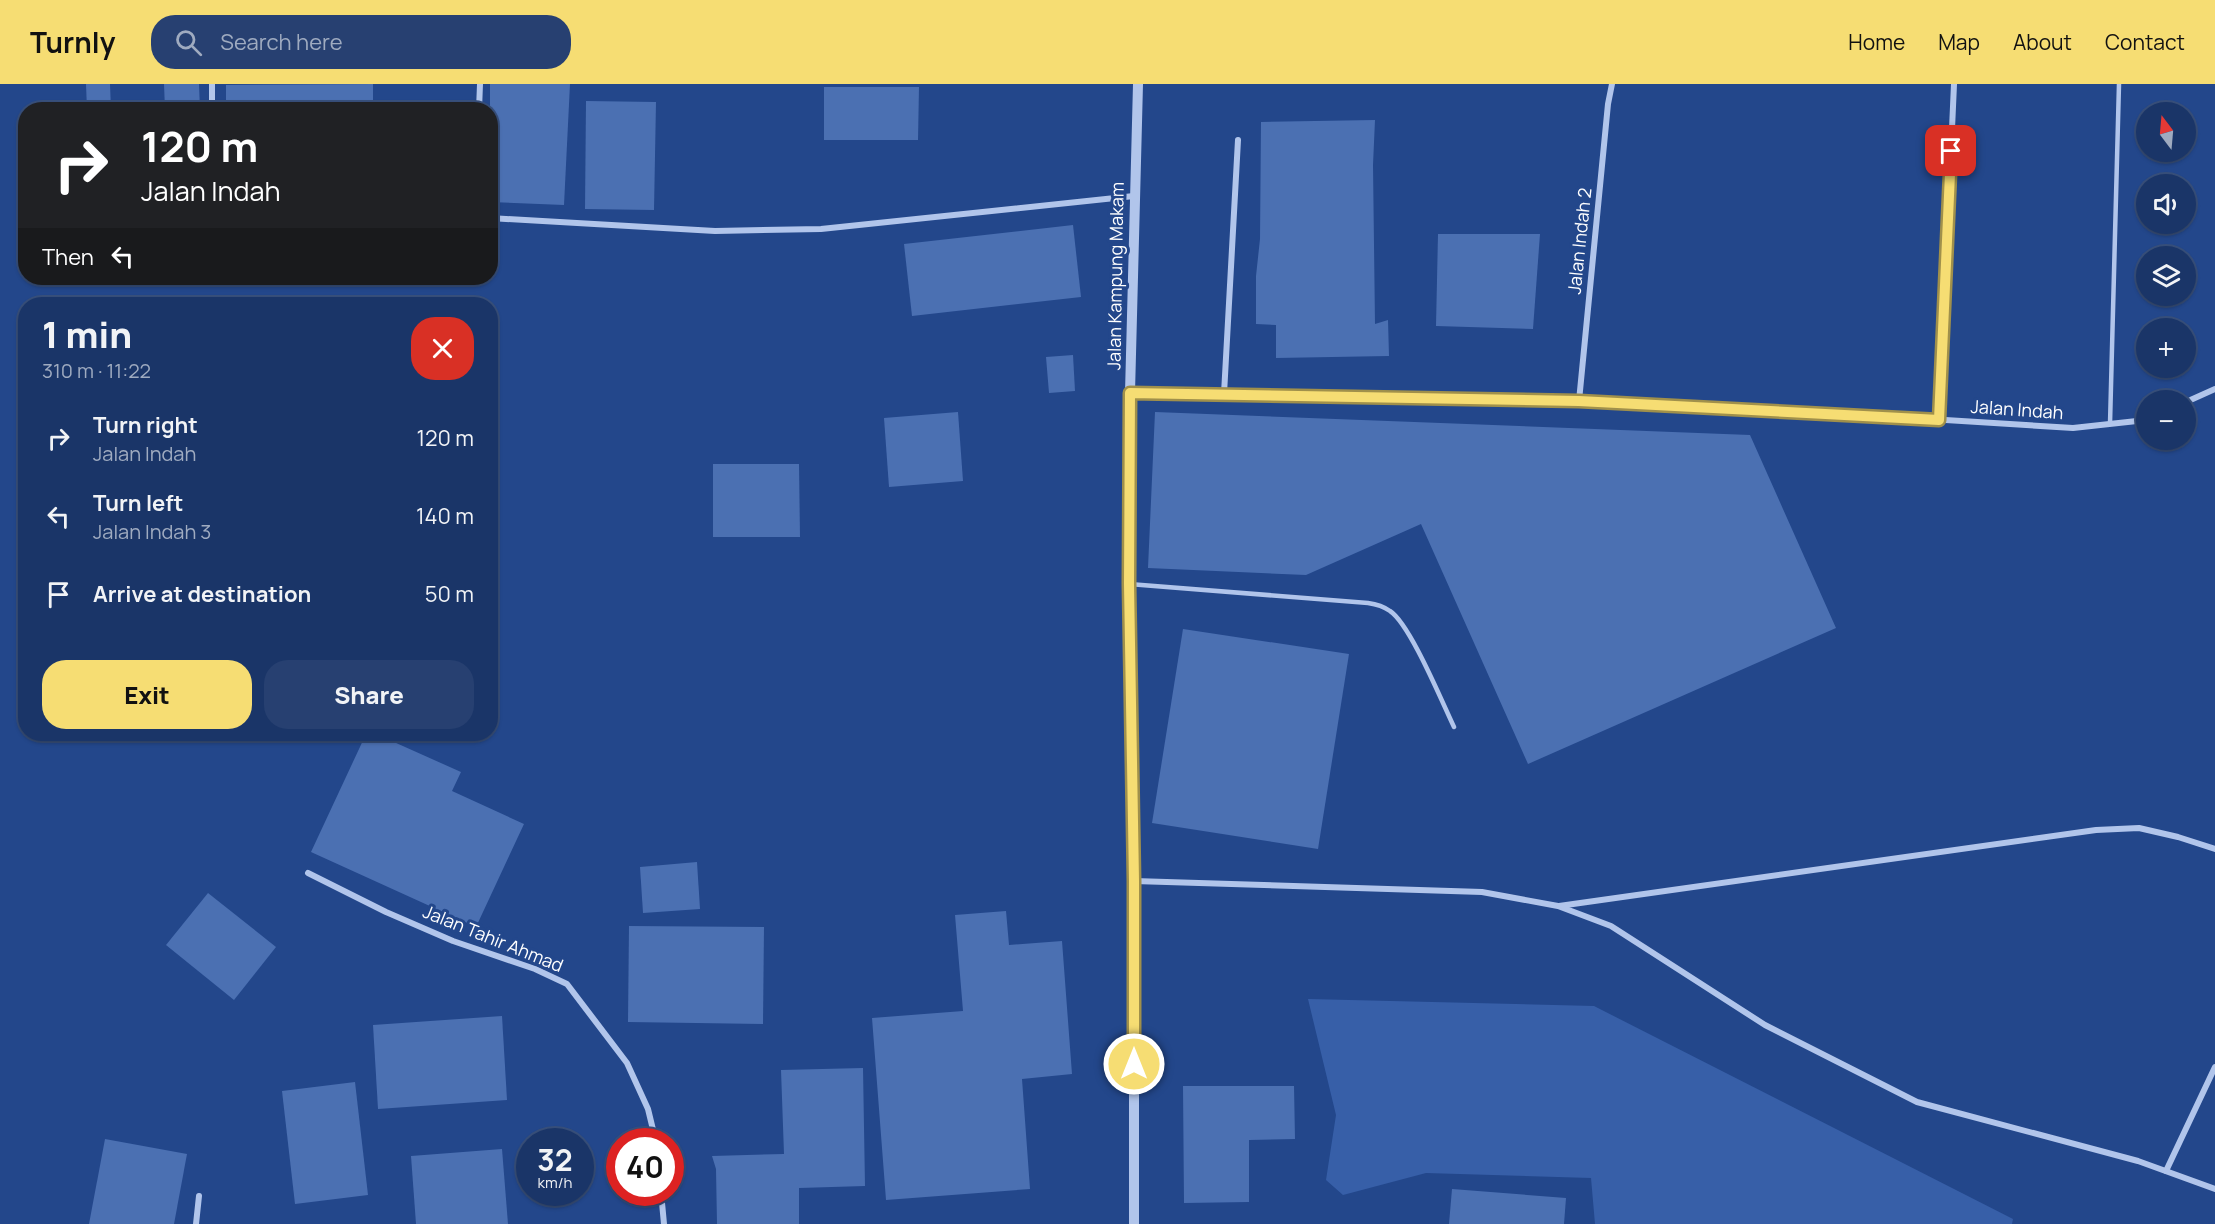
<!DOCTYPE html>
<html lang="en">
<head>
<meta charset="utf-8">
<style>
	:root { --surface:#1a3568; --page:#274071; --text:#f1f3f6; --muted:#9fabc0; --line:#38507c; --accent:#f6dd73 }
	body { margin:0; font-family:Manrope,sans-serif; background:var(--page); color:var(--text); height:100vh; display:flex; flex-direction:column; font-size:22px; white-space:nowrap }
	* { box-sizing:border-box; margin:0 }
	p { font-size:20px; color:var(--muted) }
	.icon { flex:none; width:33px; height:33px; fill:none; stroke:currentColor; stroke-width:2; stroke-linecap:round; stroke-linejoin:round }
	.map { position:relative; flex:1; overflow:hidden }
	.panel { position:absolute; left:18px; top:213px; width:480px; height:444px; display:flex; flex-direction:column; background:var(--surface); border-radius:24px; box-shadow:0 2px 4px #0004,0 0 0 2px var(--line) }
	.panel>* { flex:none }
	.guide { position:absolute; left:18px; top:18px; width:480px; height:183px; border-radius:24px; box-shadow:0 2px 4px #0004,0 0 0 2px var(--line); background:#202124; color:#fff; overflow:hidden }
	.needle { width:39px; rotate:344deg }
	.buttons { position:absolute; left:2136px; top:18px; display:grid; gap:12px }
	.buttons a { display:grid; place-items:center; width:60px; height:60px; border-radius:50%; background:var(--surface); box-shadow:0 2px 4px #0004,0 0 0 2px var(--line); font-size:30px }
	.speed { position:absolute; left:516px; top:1044px; display:flex; gap:12px; font-size:30px; font-weight:700; text-align:center }
	.speed>* { display:grid; place-content:center; width:78px; height:78px; border-radius:50%; background:var(--surface); box-shadow:0 2px 4px #0004,0 0 0 2px var(--line); line-height:1 }
	.speed small { font-size:15px; font-weight:400 }
	.speed .limit { border:9px solid #d22; background:#fff; color:#111 }
	.pin { position:absolute; display:grid; place-items:center; width:51px; height:51px; color:#fff; margin:-26px; border-radius:12px; box-shadow:0 3px 9px #0006 }
	.me { position:absolute; width:66px; margin:-33px; rotate:0deg; stroke-linejoin:round; filter:drop-shadow(0 0 4px #0008) }
	.turn { display:flex; align-items:center; gap:21px; height:126px; padding:0 24px; font-size:27px }
	.turn .icon { width:78px; height:78px; stroke-width:2.5 }
	.turn b { display:block; font-size:42px; line-height:51px }
	.then { display:flex; align-items:center; height:57px; padding:0 24px; background:#0003; gap:12px; font-size:22px }
	.round { display:grid; place-items:center; flex:none; width:63px; height:63px; border-radius:24px; background:var(--page) }
	.head { display:flex; align-items:center; justify-content:space-between; height:102px; padding:0 24px }
	h1 { font-size:36px; font-weight:800; line-height:45px }
	.action { display:flex; gap:12px; margin-top:auto; padding:12px 24px }
	.action a { flex:1; height:69px; border-radius:24px; background:var(--accent); color:#111; font-size:24px; font-weight:800; line-height:69px; text-align:center }
	.action a+a { background:var(--page); color:var(--text) }
	ul { padding:0; list-style:none }
	li { display:flex; align-items:center; gap:18px; height:78px; padding:0 24px }
	li div { flex:1 }
	li b { display:block; font-size:22px }
	li em { font-style:normal }
	header { display:flex; align-items:center; gap:36px; box-sizing:border-box; height:84px; padding:0 30px; background:var(--accent); color:#111 }
	header strong { font-size:28px }
	nav { display:flex; gap:33px; margin-inline-start:auto; font-size:21px }
	.search { width:420px; height:54px; background:var(--page); display:flex; align-items:center; gap:15px; box-sizing:border-box; padding:0 21px; border-radius:24px; color:var(--muted); font-size:22px }
	.map>svg:first-child { display:block }
	.green { fill:#375fa8 }
	.building { fill:#4b70b2 }
	.lines { fill:none; stroke-linecap:round; stroke-linejoin:round }
	.service { stroke:#b1c5eb; stroke-width:4.5 }
	.minor { stroke:#b1c5eb; stroke-width:6 }
	.tertiary { stroke:#b1c5eb; stroke-width:10 }
	.route-casing { stroke:#a0904b; stroke-width:15 }
	.route { stroke:#f6dd73; stroke-width:10 }
	.labels { text-anchor:middle; stroke-width:6; stroke-linejoin:round; paint-order:stroke }
	.street-label { font-size:18px; fill:#fff; stroke:#23478b }
</style>
</head>
<body>
<header>
<strong>Turnly</strong>
<div class="search"><svg class="icon" aria-label="search" viewBox="0 0 24 24"><circle cx="10" cy="10" r="6"/><path d="M15 15l6 6"/></svg>Search here</div>
<nav><a>Home</a><a>Map</a><a>About</a><a>Contact</a></nav>
</header>
<div class="map">
<svg width="2215" height="1140" viewBox="0 0 2215 1140">
	<rect width="100%" height="100%" fill="#23478b"/>
	<polygon class="green" points="1308,915 1594,922 2013,1135 2012,1140 1595,1140 1591,1094 1426,1089 1343,1111 1326,1096 1336,1031"/>
	<g class="building">
		<polygon points="86,0 110,0 111,26 87,26"/>
		<polygon points="164,0 199,0 200,26 165,26"/>
		<polygon points="373,0 373,26 226,26 226,1"/>
		<polygon points="490,0 570,0 564,121 490,118"/>
		<polygon points="824,3 919,3 918,56 824,56"/>
		<polygon points="586,17 656,18 654,126 585,125"/>
		<polygon points="1375,36 1373,81 1375,240 1388,236 1389,272 1276,274 1276,241 1256,240 1256,192 1260,155 1261,38"/>
		<polygon points="1073,141 1081,213 912,232 904,160"/>
		<polygon points="1438,150 1540,150 1533,245 1436,242"/>
		<polygon points="1073,271 1075,307 1049,309 1046,273"/>
		<polygon points="958,328 963,397 889,403 884,334"/>
		<polygon points="1155,328 1750,351 1836,544 1528,680 1421,440 1306,491 1148,484"/>
		<polygon points="713,380 799,380 800,453 713,453"/>
		<polygon points="1183,545 1349,570 1318,765 1152,739"/>
		<polygon points="366,650 376,650 461,688 452,707 524,740 476,843 311,768"/>
		<polygon points="697,778 700,825 643,829 640,783"/>
		<polygon points="208,809 276,863 234,916 166,861"/>
		<polygon points="1006,827 1009,861 1062,857 1072,990 1022,995 1030,1105 886,1116 872,934 963,927 955,831"/>
		<polygon points="629,842 764,843 763,940 628,938"/>
		<polygon points="502,932 507,1016 378,1025 373,941"/>
		<polygon points="863,984 865,1102 799,1104 799,1140 717,1140 716,1085 712,1072 784,1070 781,986"/>
		<polygon points="355,998 368,1111 295,1120 282,1007"/>
		<polygon points="1183,1002 1294,1002 1295,1055 1249,1056 1249,1118 1184,1119"/>
		<polygon points="105,1055 187,1070 174,1140 89,1140"/>
		<polygon points="502,1065 508,1140 416,1140 411,1072"/>
		<polygon points="1452,1105 1566,1114 1564,1140 1449,1140"/>
	</g>
	<g class="lines">
		<g class="service">
			<polyline points="2110,340 2119,0"/>
			<path d="M1129,500l239,19c7,1 15,3 22,8 20,13 52,91 64,116"/>
		</g>
		<g class="minor">
			<polyline points="212,0 212,26"/>
			<polyline points="479,26 480,0"/>
			<polyline points="490,134 715,147 821,145 1134,112"/>
			<polyline points="1130,309 1579,317 1849,330 2073,344 2146,336"/>
			<polyline points="1224,310 1238,56"/>
			<polyline points="1579,317 1608,20 1612,0"/>
			<polyline points="2186,318 2215,305"/>
			<polyline points="1939,336 1954,0"/>
			<polyline points="308,789 386,828 453,857 535,885 567,900 627,979 648,1025 656,1058"/>
			<polyline points="1134,797 1482,808 1558,822 1611,842 1765,941 1917,1018 2138,1077 2215,1105"/>
			<polyline points="1559,822 2096,746 2139,744 2178,753 2215,765"/>
			<polyline points="2166,1087 2215,983"/>
			<polyline points="661,1108 664,1140"/>
			<polyline points="196,1140 199,1112"/>
		</g>
		<polyline class="tertiary" points="1134,1140 1134,797 1129,500 1130,309 1138,0"/>
	</g>
	<g class="lines">
		<g class="route-casing">
			<polyline id="route" points="1134,980 1134,797 1129,500 1130,309 1579,317 1939,336 1951,67"/>
		</g>
		<use href="#route" class="route"/>
	</g>
	<g class="labels">
		<g class="street-label">
			<text transform="translate(1580 157) rotate(-84)" y="6">Jalan Indah 2</text>
			<text transform="translate(1116 192) rotate(-89)" y="6">Jalan Kampung Makam</text>
			<text transform="translate(2017 326) rotate(4)" y="6">Jalan Indah</text>
			<text transform="translate(493 855) rotate(22)" y="6">Jalan Tahir Ahmad</text>
		</g>
	</g>
</svg>
<div class="buttons">
<a><svg class="needle" viewBox="-14 -14 28 28"><path d="M0-13l5 13h-10z" fill="#e53935"/><path d="M0 13l5-13h-10z" fill="#9fabc0"/></svg></a>
<a><svg class="icon" aria-label="sound" viewBox="0 0 24 24"><path d="M4 9h4l5-4v14l-5-4H4zM17 9q2 3 0 6"/></svg></a>
<a><svg class="icon" aria-label="layers" viewBox="0 0 24 24"><path d="M12 4l9 5-9 5-9-5zM3 14l9 5 9-5"/></svg></a>
<a>+</a>
<a>−</a>
</div>
<div class="speed"><div>32<small>km/h</small></div><div class="limit">40</div></div>
<div class="pin" style="left:1951px;top:67px;background:#d93025"><svg class="icon" aria-label="arrive" viewBox="0 0 24 24"><path d="M6 21V4h12l-3 4 3 4H6"/></svg></div>
<svg class="me" style="left:1134px;top:980px" viewBox="-20 -20 40 40"><circle r="17" fill="#f6dd73" stroke="#fff" stroke-width="3"/><path d="M0-11L8 9 0 5-8 9z" fill="#fff"/></svg>
<div class="guide">
<div class="turn"><svg class="icon" aria-label="right" viewBox="0 0 24 24"><path d="M7 20v-9h11M14 6l5 5-5 5"/></svg><div><b>120 m</b>Jalan Indah</div></div>
<div class="then">Then<svg class="icon" aria-label="left" viewBox="0 0 24 24"><path d="M17 20v-9H6M10 6l-5 5 5 5"/></svg></div>
</div>
<section class="panel">
<div class="head"><div><h1>1 min</h1><p>310 m · 11:22</p></div><a class="round" style="background:#d93025;color:#fff"><svg class="icon" aria-label="close" viewBox="0 0 24 24"><path d="M6 6l12 12M18 6L6 18"/></svg></a></div>
<ul>
<li><svg class="icon" aria-label="right" viewBox="0 0 24 24"><path d="M7 20v-9h11M14 6l5 5-5 5"/></svg><div><b>Turn right</b><p>Jalan Indah</p></div><em>120 m</em></li>
<li><svg class="icon" aria-label="left" viewBox="0 0 24 24"><path d="M17 20v-9H6M10 6l-5 5 5 5"/></svg><div><b>Turn left</b><p>Jalan Indah 3</p></div><em>140 m</em></li>
<li><svg class="icon" aria-label="arrive" viewBox="0 0 24 24"><path d="M6 21V4h12l-3 4 3 4H6"/></svg><div><b>Arrive at destination</b></div><em>50 m</em></li>
</ul>
<div class="action"><a>Exit</a><a>Share</a></div>
</section>
</div>
</body>
</html>
